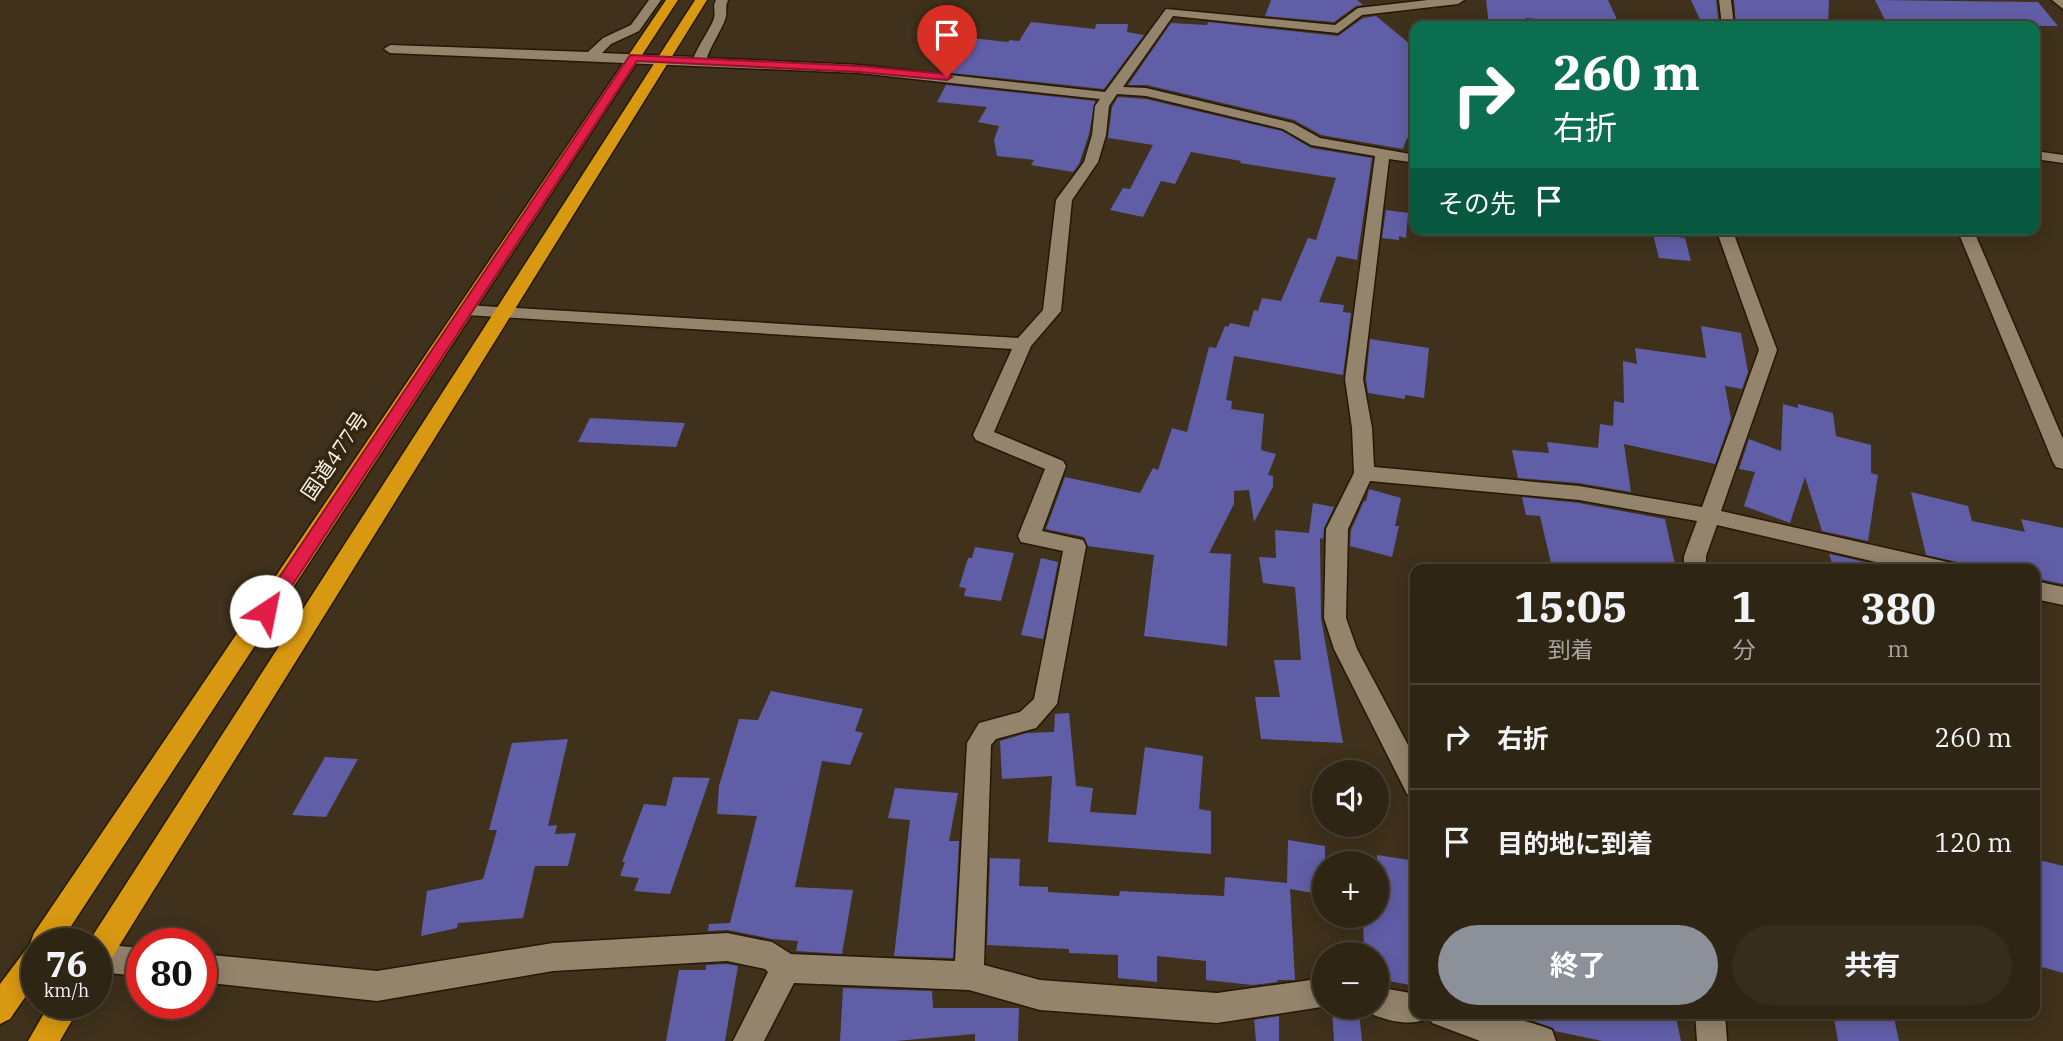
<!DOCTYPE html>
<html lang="ja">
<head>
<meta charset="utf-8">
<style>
	:root { --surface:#2f2514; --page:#372d1d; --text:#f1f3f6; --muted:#a7a5a0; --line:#4a4234; --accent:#8c9099 }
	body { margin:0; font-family:"IBM Plex Serif","Noto Sans JP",serif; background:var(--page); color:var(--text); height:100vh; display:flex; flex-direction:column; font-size:26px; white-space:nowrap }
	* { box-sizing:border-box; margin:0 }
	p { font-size:23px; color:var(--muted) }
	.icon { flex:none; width:38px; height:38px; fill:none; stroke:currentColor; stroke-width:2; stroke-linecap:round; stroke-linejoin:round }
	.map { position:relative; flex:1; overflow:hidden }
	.drawer { position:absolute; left:1410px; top:564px; width:630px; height:455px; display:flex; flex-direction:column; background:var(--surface); border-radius:14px; box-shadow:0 4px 18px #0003,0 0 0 2px var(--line) }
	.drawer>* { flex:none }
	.banner { position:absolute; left:1410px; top:21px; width:630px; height:214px; border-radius:14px; box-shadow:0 4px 18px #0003,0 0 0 2px var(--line); background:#0b6e4f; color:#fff; overflow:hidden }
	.fabs { position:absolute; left:1312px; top:760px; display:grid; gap:14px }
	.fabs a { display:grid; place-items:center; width:77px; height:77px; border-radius:50%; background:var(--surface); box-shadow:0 4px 18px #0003,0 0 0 2px var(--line); font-size:35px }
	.speed { position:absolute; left:21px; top:928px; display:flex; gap:14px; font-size:35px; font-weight:700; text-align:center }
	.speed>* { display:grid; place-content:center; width:91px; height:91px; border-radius:50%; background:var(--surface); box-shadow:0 4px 18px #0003,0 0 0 2px var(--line); line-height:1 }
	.speed small { font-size:18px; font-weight:400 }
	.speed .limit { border:10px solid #d22; background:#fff; color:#111 }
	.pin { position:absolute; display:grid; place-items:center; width:60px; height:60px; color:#fff; margin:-72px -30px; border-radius:50% 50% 50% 0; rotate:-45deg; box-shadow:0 0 7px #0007 }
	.pin .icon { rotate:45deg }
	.me { position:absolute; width:77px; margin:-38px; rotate:34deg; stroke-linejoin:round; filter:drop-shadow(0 0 5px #0008) }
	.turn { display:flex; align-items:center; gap:24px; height:147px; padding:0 28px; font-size:32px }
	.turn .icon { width:91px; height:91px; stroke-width:2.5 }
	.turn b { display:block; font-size:49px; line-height:60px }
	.then { display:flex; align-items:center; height:66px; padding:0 28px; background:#0003; gap:14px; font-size:26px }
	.eta { display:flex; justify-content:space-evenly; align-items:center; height:119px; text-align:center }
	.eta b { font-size:42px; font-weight:700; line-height:49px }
	.primary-button { display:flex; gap:14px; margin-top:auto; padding:14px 28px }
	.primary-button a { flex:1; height:80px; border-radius:42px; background:var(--accent); color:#fff; font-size:28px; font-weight:700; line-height:80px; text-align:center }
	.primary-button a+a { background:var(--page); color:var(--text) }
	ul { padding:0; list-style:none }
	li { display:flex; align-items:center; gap:21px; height:105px; padding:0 28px; border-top:2px solid var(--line) }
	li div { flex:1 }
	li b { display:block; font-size:26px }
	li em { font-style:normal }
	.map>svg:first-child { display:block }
	.building { fill:#615ea8 }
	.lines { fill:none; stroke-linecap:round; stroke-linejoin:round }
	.street-casing { stroke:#251804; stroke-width:3 }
	.highway-casing { stroke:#251804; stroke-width:3 }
	.street { fill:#94846c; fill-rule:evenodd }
	.highway { fill:#d89812; fill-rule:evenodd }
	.route { fill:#e11d48; stroke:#92132f; stroke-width:2 }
	.labels { text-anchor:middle; stroke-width:7; stroke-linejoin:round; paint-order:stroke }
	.street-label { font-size:21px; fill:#fcf3e6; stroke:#342711 }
</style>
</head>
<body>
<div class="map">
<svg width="2063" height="1041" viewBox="0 0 2063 1041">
	<rect width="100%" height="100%" fill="#3f311b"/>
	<g class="building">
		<polygon points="1271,0 1357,0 1363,5 1356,6 1334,22 1265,16"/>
		<polygon points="1486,0 1608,0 1620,26 1526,18 1525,26 1489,26"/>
		<polygon points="1691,0 1716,0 1719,26 1703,26"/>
		<polygon points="1734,0 1829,0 1828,26 1736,26"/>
		<polygon points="1875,0 2038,2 2058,26 1888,26"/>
		<polygon points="1376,16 1416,49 1416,139 1407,138 1403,149 1321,135 1294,120 1147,85 1128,85 1171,23 1207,25 1208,22 1338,36 1363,18"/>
		<polygon points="1031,22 1095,29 1096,24 1128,24 1127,32 1144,35 1104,89 943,72 962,37 1008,42 1010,40 1019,41"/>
		<polygon points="946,85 1095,101 1089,134 1079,164 1073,172 1031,165 1034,160 997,156 994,140 999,126 978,122 987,107 937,102"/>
		<polygon points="1118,97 1146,99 1282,131 1311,148 1372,158 1357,260 1337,256 1319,302 1344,305 1343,312 1351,313 1343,375 1234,356 1226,400 1232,401 1231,409 1264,414 1261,450 1276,454 1268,475 1273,476 1273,487 1254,522 1249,490 1234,491 1234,504 1209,553 1231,554 1227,646 1144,636 1154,555 1088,546 1084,537 1046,529 1065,477 1140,493 1153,468 1158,470 1172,428 1187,432 1209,347 1216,348 1225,326 1228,327 1230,323 1249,327 1254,310 1258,311 1262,298 1281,301 1308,238 1316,240 1336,178 1240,163 1241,161 1191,152 1175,184 1161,181 1143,217 1110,210 1123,188 1130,189 1153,145 1108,138 1112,107"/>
		<polygon points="1386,210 1408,213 1406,238 1399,236 1399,240 1382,238"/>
		<polygon points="1653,234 1685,238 1691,261 1659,258"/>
		<polygon points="1701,326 1741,333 1748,372 1742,389 1725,386 1731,419 1715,464 1624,444 1631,492 1579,483 1518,478 1512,450 1549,453 1547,442 1598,448 1600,424 1613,426 1614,401 1624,403 1623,361 1637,364 1635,348 1706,358"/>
		<polygon points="1370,339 1429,348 1424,398 1405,395 1405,399 1368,393 1366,379"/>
		<polygon points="1783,404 1798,408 1798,404 1833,413 1836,436 1871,445 1871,473 1878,475 1868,541 1822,531 1805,477 1790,523 1744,506 1755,472 1739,469 1749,439 1781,451"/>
		<polygon points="590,418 685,423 676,447 578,442"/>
		<polygon points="1369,489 1401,498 1395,526 1399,526 1392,557 1350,546 1351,530 1364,501 1366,501"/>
		<polygon points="1911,492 1968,506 1972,521 2025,532 2021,519 2063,528 2063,584 2035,578 2035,569 1989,569 1926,555"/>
		<polygon points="1522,497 1579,503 1665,519 1676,569 1573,569 1572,565 1551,563 1540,516 1526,515"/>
		<polygon points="1313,503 1334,507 1324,528 1323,539 1320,538 1321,618 1343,743 1261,739 1255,697 1280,697 1274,660 1301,660 1295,587 1263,583 1259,557 1276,558 1275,530 1309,533"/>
		<polygon points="975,547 1014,553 1001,601 964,596 966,588 959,587 968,558 972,558"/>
		<polygon points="1829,554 1865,562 1864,569 1834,569"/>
		<polygon points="1041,558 1058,562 1043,639 1021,635"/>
		<polygon points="771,691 863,709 855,731 863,733 850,765 822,761 795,887 853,890 842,954 796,951 798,941 772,939 728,930 708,931 709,924 730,923 757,816 717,814 719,786 739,719 758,720"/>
		<polygon points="1069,713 1076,786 1093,788 1090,812 1136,815 1145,747 1203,756 1199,809 1211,811 1211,854 1048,842 1052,776 1002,779 1000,741 1027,733 1054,732 1055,714"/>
		<polygon points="568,739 548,826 557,825 555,834 576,833 568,866 535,866 523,918 458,923 457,928 421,936 427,891 483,879 497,830 489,830 512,743"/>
		<polygon points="325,757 358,759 326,817 292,815"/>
		<polygon points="673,777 710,778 670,894 634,891 639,878 620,876 625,862 622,862 644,804 666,806"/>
		<polygon points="895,788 958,793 949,841 959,841 953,958 894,956 910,820 888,818"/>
		<polygon points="1288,840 1325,846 1325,895 1290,889 1295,980 1277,980 1278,982 1252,985 1206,980 1206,961 1157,956 1157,982 1118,978 1118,955 1069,953 1069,949 987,945 990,858 1020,859 1019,886 1048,887 1048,892 1119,896 1120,891 1224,896 1225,877 1287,883"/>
		<polygon points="1377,855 1416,861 1416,986 1377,979 1377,954 1364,954 1363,915 1377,915"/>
		<polygon points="2035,859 2063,866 2063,973 2035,965"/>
		<polygon points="727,964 738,966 725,1041 666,1041 679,970 706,970 706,965"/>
		<polygon points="843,988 932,991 933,1008 1019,1008 1018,1041 975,1041 975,1034 896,1041 840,1041"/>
		<polygon points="1332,1009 1359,1012 1362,1041 1334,1041"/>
		<polygon points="1528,1013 1675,1013 1681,1041 1602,1041 1555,1031 1553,1028 1528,1019"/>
		<polygon points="1833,1013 1893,1013 1899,1041 1838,1041"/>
		<polygon points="1279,1016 1279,1041 1256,1041 1254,1020"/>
	</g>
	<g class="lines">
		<g class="street-casing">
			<g id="street">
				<path d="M649,0h12l-22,31 -28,13 -9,9 92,4c4,-11 18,-31 20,-39 2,-7 -2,-11 2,-18h12c-3,7 -1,9 -2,16 -1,8 -16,31 -19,42l152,7 246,27 61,-83 169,16 23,-17 70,-8h36l-6,4 -96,11 -24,18 -165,-17 -50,71 23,1 147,35 27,15 96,17v8l-27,-4 -26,220 9,49 2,39 205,19 123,21 57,-157 -43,-121h16l45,121 -56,161 222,50 8,2 3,6h-48l-189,-44 -11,31v13h-22v-13l13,-35 -118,-21 -209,-19 -22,48 -2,89 11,31 59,111v37l-9,-3 -73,-145 -10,-31 2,-89 28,-56 -2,-45 -7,-49 30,-223 -64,-11 -28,-16 -137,-33 -29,-2 -8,12 -3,29 -8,27 -26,38 -11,111 -30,35 -37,86 69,29 3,5 -24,65 41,9 3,6 -29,158 -21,24 -40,11 -5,6 -7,220 56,15 177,13 108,-15v28h3l-111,17 -177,-13 -71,-20 -175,-7 -30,58h-31l35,-69 -3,-3 -38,-8 -174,10 -176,30 -176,-19v-28l176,17 176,-28 174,-10 45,9 19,12 164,7 12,-218 12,-20 41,-11 14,-13 29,-148 -42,-9 -3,-6 27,-67 -69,-29 -3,-5 39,-86 -546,-34 -9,-5 9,-5 552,33 25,-28 13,-110 28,-38 8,-27 3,-29 5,-7 -241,-26 -469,-20 -6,-4 6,-4 198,7 15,-14 28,-13z"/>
				<polygon points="1719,0 1731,0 1734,26 1722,26"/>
				<polygon points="2052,0 2063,0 2063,9"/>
				<polygon points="2035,151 2063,155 2063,163 2035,159"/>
				<polygon points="1957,229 1973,229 2063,439 2063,469 2056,467 2053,462"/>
				<polygon points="2035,581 2063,587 2063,605 2035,599"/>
				<polygon points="96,944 142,948 142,976 96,972"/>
				<path d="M1377,987l39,7v19c46,0 92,-1 136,17l4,11h-76l-48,-18 -4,-8 -2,4c-17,8 -42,1 -59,-7l-3,-6h13z"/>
				<polygon points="1695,1013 1725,1013 1727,1041 1697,1041"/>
			</g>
		</g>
		<g class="highway-casing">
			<g id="highway">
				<polygon points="666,0 678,0 60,943 37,943 37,980 10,1019 0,1024 0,984 30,944 34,933"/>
				<polygon points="695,0 707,0 106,967 96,971 96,943 88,943"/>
				<polygon points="50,1003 82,1003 60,1041 28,1041"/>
			</g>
		</g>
		<use href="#street" class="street"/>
		<use href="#highway" class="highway"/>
	</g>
	<polygon class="route" points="630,55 859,66 947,74 952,77 947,80 859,72 637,61 272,616 260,616 257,611 260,606"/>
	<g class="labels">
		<g class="street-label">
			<text transform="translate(335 456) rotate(-56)" y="7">国道477号</text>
		</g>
	</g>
</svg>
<div class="fabs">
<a><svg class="icon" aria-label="sound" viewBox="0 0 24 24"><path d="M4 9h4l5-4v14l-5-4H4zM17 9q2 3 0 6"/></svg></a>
<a>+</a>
<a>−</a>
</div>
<div class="speed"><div>76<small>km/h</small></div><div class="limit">80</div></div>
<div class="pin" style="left:947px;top:77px;background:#d93025"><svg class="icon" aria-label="arrive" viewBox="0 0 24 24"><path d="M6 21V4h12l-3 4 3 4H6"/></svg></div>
<svg class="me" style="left:266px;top:611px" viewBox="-20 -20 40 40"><circle r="19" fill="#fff"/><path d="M0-13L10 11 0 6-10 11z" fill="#e11d48"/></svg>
<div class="banner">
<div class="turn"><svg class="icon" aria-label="right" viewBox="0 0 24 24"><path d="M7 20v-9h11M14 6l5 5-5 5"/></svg><div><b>260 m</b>右折</div></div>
<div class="then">その先<svg class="icon" aria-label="arrive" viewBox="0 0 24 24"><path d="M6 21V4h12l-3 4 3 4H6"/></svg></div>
</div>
<section class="drawer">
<div class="eta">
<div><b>15:05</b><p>到着</p></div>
<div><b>1</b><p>分</p></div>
<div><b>380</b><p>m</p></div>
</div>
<ul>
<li><svg class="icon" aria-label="right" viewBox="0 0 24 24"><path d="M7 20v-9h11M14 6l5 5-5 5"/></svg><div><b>右折</b></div><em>260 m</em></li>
<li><svg class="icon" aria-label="arrive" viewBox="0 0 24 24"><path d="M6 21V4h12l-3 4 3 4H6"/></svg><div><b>目的地に到着</b></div><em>120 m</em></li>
</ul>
<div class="primary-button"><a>終了</a><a>共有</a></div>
</section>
</div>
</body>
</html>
